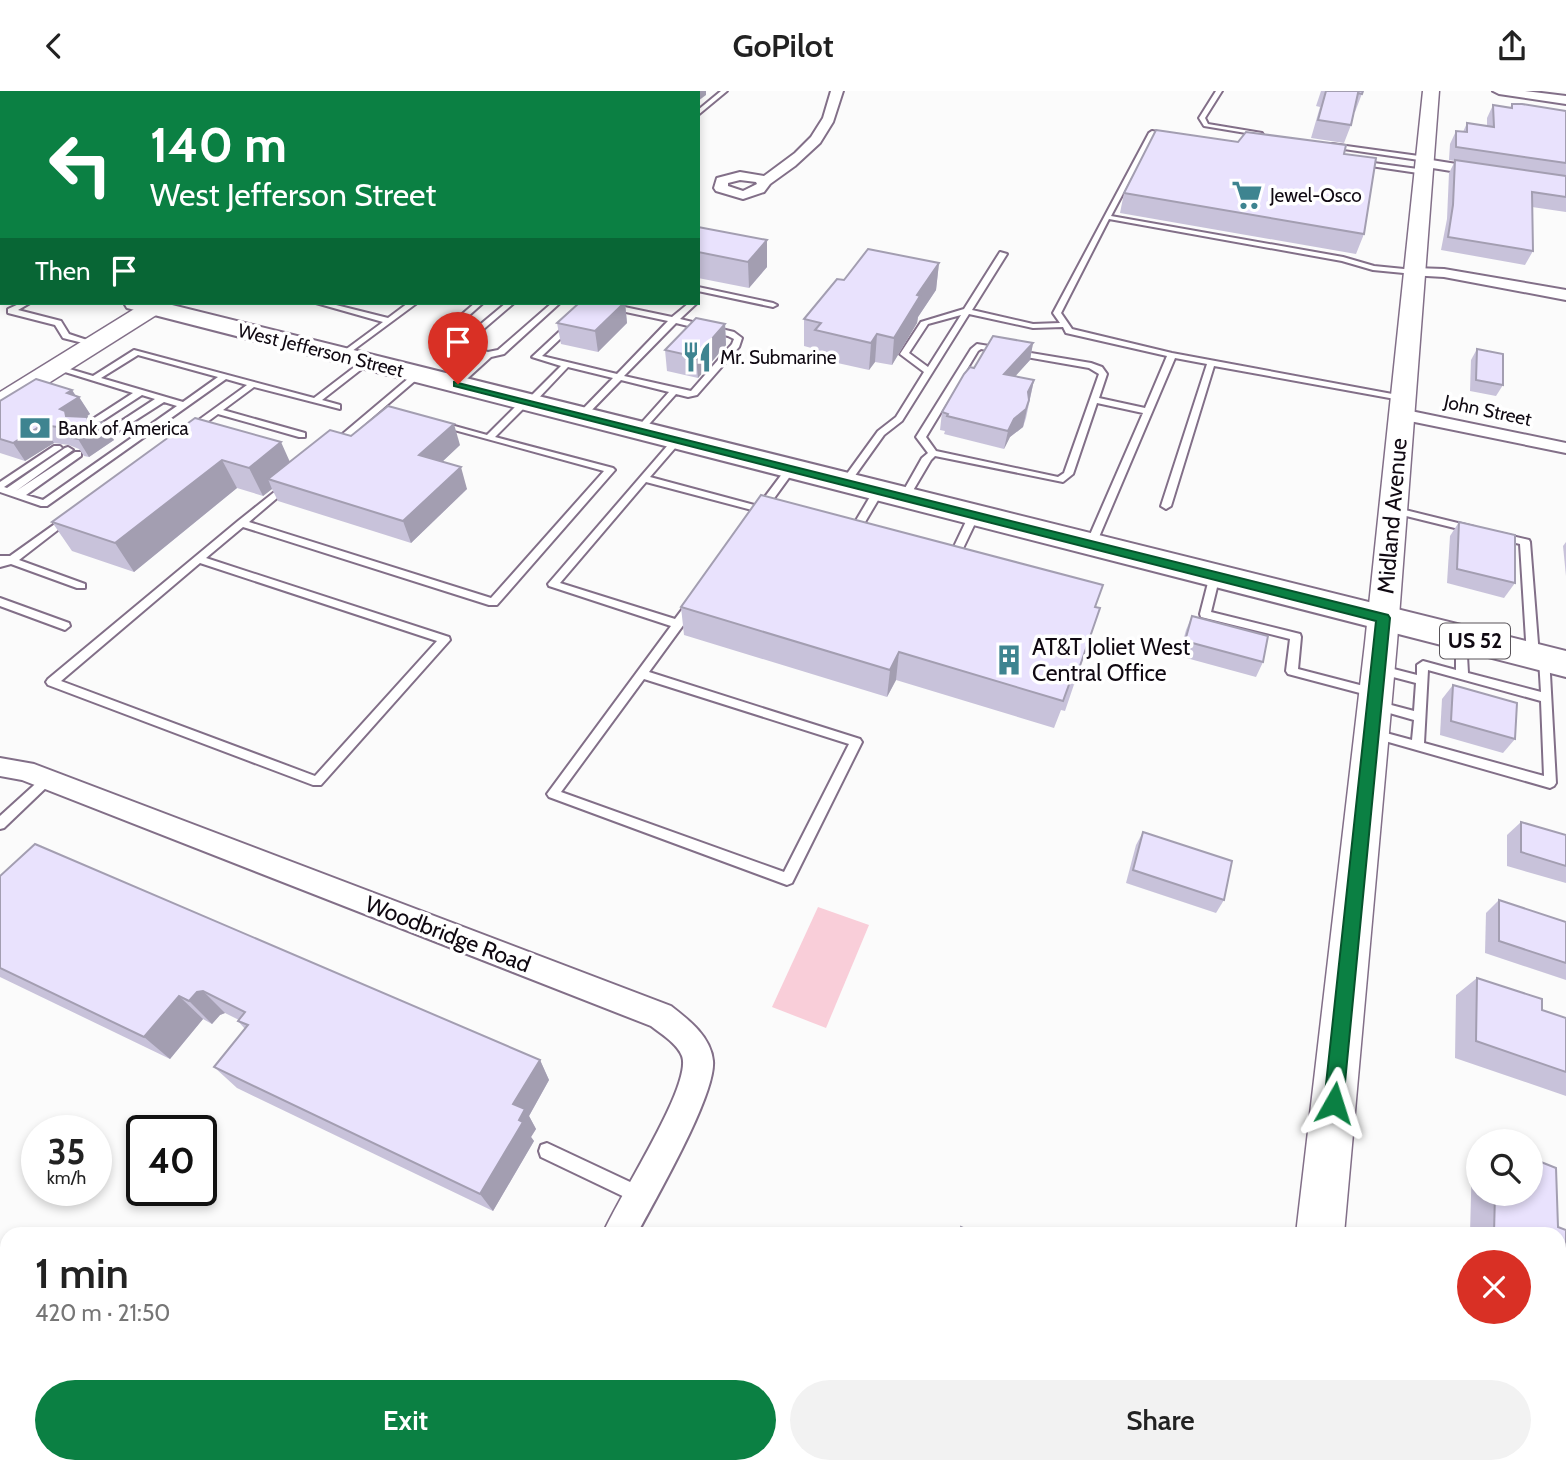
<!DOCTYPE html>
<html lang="en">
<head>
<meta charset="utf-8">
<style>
	:root { --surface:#fff; --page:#f2f2f2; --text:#222; --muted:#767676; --accent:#0b8043 }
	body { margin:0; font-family:Cabin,sans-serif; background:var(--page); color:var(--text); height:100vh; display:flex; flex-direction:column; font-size:26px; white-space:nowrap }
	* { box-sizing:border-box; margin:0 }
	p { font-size:23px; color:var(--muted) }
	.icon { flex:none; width:38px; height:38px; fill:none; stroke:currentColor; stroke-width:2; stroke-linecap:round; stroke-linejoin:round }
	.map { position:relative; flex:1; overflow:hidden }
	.side { position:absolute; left:0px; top:1136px; width:1566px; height:247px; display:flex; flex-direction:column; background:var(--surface); border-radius:21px 21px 0 0; box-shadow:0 4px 10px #0003 }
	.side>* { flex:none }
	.banner { position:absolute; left:0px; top:0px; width:700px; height:214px; box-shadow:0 4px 10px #0003; background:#0b8043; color:#fff; overflow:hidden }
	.tools { position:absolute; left:1466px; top:1038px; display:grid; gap:14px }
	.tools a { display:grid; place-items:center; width:77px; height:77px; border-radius:50%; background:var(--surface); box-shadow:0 4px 10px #0003; font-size:35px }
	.speed { position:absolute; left:21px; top:1024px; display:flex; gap:14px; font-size:35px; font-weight:700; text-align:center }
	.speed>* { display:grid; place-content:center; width:91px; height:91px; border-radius:50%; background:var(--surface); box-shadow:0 4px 10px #0003; line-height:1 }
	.speed small { font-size:18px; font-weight:400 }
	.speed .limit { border:4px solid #111; border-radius:10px; background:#fff; color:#111 }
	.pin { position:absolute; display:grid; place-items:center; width:60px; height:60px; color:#fff; margin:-72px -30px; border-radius:50% 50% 50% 0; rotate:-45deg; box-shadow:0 0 7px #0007 }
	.pin .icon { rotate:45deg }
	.me { position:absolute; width:77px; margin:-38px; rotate:6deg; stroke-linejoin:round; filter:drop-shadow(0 0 5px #0008) }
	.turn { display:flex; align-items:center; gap:24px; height:147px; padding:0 35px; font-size:32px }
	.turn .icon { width:91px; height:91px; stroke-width:2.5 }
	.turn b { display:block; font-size:49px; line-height:60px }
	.then { display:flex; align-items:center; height:66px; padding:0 35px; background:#0003; gap:14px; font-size:26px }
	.round { display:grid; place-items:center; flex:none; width:74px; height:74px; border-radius:37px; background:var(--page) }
	.summary { display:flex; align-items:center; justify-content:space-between; height:119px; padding:0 35px }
	h1 { font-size:42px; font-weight:600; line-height:52px }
	.button { display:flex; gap:14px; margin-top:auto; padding:14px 35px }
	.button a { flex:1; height:80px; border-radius:42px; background:var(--accent); color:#fff; font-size:28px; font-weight:600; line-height:80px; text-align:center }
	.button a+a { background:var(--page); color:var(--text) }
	header { display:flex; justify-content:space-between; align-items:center; height:91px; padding:0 35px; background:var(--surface); font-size:32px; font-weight:600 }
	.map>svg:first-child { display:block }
	.green { fill:#f9ced9 }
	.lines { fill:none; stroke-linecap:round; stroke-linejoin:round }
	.lane-casing { stroke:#826f88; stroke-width:4 }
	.street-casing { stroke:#826f88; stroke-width:4 }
	.secondary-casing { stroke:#826f88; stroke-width:3 }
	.primary-casing { stroke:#826f88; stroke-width:4 }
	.lane { fill:#fff; fill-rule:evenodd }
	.street { fill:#fff; fill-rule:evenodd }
	.secondary { fill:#fff; fill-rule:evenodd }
	.primary { fill:#fff; fill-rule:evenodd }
	.wall { fill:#c8c2da }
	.shaded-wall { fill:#a39eb1 }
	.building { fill:#e9e2fd; stroke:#a39eb1; stroke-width:2 }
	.route { fill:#0b8043; stroke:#07532c; stroke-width:2 }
	.labels { text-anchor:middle; stroke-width:7; stroke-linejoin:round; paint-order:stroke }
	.far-poi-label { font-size:19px; fill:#100912; stroke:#fff; text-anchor:start }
	.far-street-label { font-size:19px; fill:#100912; stroke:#fff }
	.shield { fill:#fff; stroke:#585359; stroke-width:2 }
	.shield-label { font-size:21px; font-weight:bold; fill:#100912 }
	.street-label { font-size:23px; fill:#100912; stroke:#fff }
	.poi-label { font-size:23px; fill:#100912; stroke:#fff; text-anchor:start }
</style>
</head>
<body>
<header><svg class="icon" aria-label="back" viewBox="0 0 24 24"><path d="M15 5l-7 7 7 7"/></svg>GoPilot<svg class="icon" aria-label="share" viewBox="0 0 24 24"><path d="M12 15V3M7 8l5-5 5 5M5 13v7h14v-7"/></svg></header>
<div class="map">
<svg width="1566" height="1381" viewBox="0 0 1566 1381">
	<rect width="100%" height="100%" fill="#fbfbfb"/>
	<polygon class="green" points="818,816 869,834 826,937 772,916"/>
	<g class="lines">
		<g class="lane-casing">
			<g id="lane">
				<polygon points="721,0 727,0 698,24 698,19"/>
				<polygon points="1216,0 1222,0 1205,27 1208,33 1262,42 1264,45 1204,35 1199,27"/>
				<rect x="0" y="26" width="2" height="4"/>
				<path d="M1152,40l22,4 -3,2 -17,-2 -43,81 232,41 31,9 40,4 4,2 -4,2 -41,-4 -31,-9 -233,-42 -48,94 11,16 100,24 231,43 4,3 -1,2 -192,-35 -43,140 -5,3 -5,-3 46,-142 -32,-6 -79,186 -5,3 -5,-3 57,-131 -46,-10 -24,71 -10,8 -128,-26 -4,4 -23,39 -3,1 -5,-3 22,-39 6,-5 -12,-16 55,-88 6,-5 114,19 11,4 5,7 -8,24 46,10 22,-52 -101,-23 -3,-6 -30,1 -64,-14 -67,107 -18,14 -35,49h-6l-2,-2 37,-51 18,-14 28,-45 -24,-18 21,-32 43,-13 36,-57 7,2 -35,56 61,14 27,-1 -7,-10 96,-180zM961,224l-33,52 -19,-14 19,-29zM981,258l108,19 10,6 -35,99 -6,4 -122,-26 -10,-14 52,-86z"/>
				<polygon points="1332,53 1426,66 1429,68 1426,70 1330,56"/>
				<polygon points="1359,70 1425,79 1428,81 1425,83 1357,73 1357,71"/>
				<rect x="0" y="83" width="2" height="4"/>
				<polygon points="0,105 2,105 0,110"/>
				<rect x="0" y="190" width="2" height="5"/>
				<polygon points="698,196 773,212 777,214 773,216 698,200"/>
				<polygon points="21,212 30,212 18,219 61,230 69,243 99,253 95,255 63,247 55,234 8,222 8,218"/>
				<polygon points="316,212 328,212 388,227 408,212 417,212 344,266 340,264 341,262 383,231"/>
				<polygon points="475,212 483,212 447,244 446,249 458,252 506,212 514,212 465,254 488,261 498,259 552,212 560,212 504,263 491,266 458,296 455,295 455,291 482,265 439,252 439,243"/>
				<path d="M590,212h8l-56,53 75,18 51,-53 -61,-13v-4h3l62,13 17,-14h8l-17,16 54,13 8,6 -3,9 -42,48 -9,2 -12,-3 -34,38 -7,-2 34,-38 -48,-12 -36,37 -3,1 -4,-3 1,-2 34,-35 -45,-11 -35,37h-5l-33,33 118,31 2,2 -118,135h-8l-246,-78 -37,31 243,79 1,3 -129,145h-8l-265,-100 -2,-3 2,-3 190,-158 49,-39 5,3 -2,2 -41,35 242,76 113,-127 -168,-46 4,-3 47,13 36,-36h5l33,-33 -29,-9zM676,232l52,13 6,3 -2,5 -41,47 -67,-15zM200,472l237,78 -122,135 -254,-95z"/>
				<path d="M134,259l180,48 51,-39 7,2 -50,39 18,5v4l-86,-22 -31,23 82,23v4h-6l-81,-23 -23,17h-6v-4l58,-42 -21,-6 -179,127h-6l-41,-14v-10l54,-36h6l2,2 -58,39 3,1 58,-40 3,-1 5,3 -57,41 59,-39h6v4l-55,39 17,5 134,-94 -13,-4 -58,37h-6v-4l55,-36 -13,-4 -57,37h-6v-4l54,-35 -81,-25 4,-3 37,11zM138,264l80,22 -35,25 -82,-24z"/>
				<polygon points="416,281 423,283 339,355 333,355 333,351"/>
				<path d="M677,346l5,3 -32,37 108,29 30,-40h6l2,2 -29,40 5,3 -5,3 -121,-32 -86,101 115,36 12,-16h8l1,3 -1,3 -46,63 211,67 2,3 -70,141 -5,2 -238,-88 -2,-3 124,-168 -122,-40 -1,-2 126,-146zM644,588l205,65 -65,128 -223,-80z"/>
				<polygon points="879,396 884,399 858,443 853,446 849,445 848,443 874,399"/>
				<polygon points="1393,416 1474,436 1476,438 1471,441 1390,421 1388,419"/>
				<polygon points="974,421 979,424 957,470 952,473 945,469 949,466 969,424"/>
				<polygon points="69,423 74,426 72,428 19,469 85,493 85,497 77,497 11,473 0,476 0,465 10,465"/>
				<polygon points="1499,442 1529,449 1530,451 1539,565 1533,569 1527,565 1520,453 1495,447 1495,443"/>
				<polygon points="1215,481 1220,484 1211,521 1300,543 1301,546 1298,578 1379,599 1381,602 1379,605 1375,606 1288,583 1286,580 1290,548 1201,526 1200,523 1210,484"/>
				<polygon points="0,507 69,532 70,535 65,539 0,515"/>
				<path d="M1461,543l5,4 2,35 73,19 -2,-33 2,-3h8l7,127 -2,3 -4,2 -179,-51 -2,-3 2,-3 4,-1 37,10 2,-20 -42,-12 -2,-3 6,-4 38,10 2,-28 -42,-11 -2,-3 2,-3 4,-1 39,10v-10l6,-4 33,9v-32zM1428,579l113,31 3,75 -120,-33z"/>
				<polygon points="47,684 51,686 53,689 51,692 4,737 0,738 0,725 43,686"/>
				<polygon points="547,1052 645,1098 647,1104 645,1110 639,1112 633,1110 541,1066 539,1060 541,1054"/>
			</g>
		</g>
		<g class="street-casing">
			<g id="street">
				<polygon points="490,0 505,0 506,1 491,2"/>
				<path d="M831,0h12l-10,31 -13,21 -25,23 -25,18 -6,8 -21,7 -27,-8 -2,-3 3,-10 23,-6 24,4 31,-23 16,-16 12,-19zM740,89l16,2 1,2 -14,7 -15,-5v-3z"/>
				<polygon points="1493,0 1525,0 1566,5 1566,13 1499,3"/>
				<polygon points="1425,68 1482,77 1489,81 1482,85 1420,75 1420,69"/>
				<polygon points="1414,177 1444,178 1566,199 1566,209 1444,186 1409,184 1407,181"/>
				<polygon points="1401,318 1566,352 1566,362 1395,327 1392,323"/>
				<path d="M0,667l34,6 637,242c18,14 40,31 42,55 3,34 -58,139 -76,173h-34c13,-33 90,-149 79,-178 -5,-13 -21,-22 -31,-30l-629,-246 -22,-4z"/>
				<polygon points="482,1376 520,1376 518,1381 479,1381"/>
			</g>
		</g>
		<g class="secondary-casing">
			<g id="secondary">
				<polygon points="1423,0 1439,0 1397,552 1344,1143 1296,1143 1365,552"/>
				<polygon points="144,212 161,212 164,216 161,221 9,317 0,319 0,301"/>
				<polygon points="1559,1341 1566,1344 1566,1381 1538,1381 1536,1376 1559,1376"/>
				<rect x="1269" y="1376" width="54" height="5"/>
			</g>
		</g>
		<g class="primary-casing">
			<g id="primary">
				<rect x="0" y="170" width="2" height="15"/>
				<polygon points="124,212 164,212 1566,560 1566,586 127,217"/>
			</g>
		</g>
		<use href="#lane" class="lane"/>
		<use href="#street" class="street"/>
		<use href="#secondary" class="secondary"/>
		<use href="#primary" class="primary"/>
	</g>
	<g class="wall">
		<polygon points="1321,0 1363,0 1355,21 1354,21 1351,34 1344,52 1311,47 1320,16 1316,15"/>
		<polygon points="1512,13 1566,20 1566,121 1532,116 1533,160 1525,174 1441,159 1447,128 1449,82 1455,70 1449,69 1450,53 1456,40 1463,41 1467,32 1487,35 1487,27 1493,14 1510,17"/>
		<polygon points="1238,51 1344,63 1364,143 1356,163 1120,122 1124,102"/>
		<polygon points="698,136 767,176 749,197 698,187"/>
		<polygon points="939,172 936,199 918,226 917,232 892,274 875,271 869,279 815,267 815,258 804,255 804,228 844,189"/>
		<polygon points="579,212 625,212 627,232 598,261 561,253 557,232"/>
		<polygon points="725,233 726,254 698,287 667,280 665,259"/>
		<polygon points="1033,252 1030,269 1015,285 1034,289 1026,327 1023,336 1010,346 1004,358 944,343 945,340 940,339 942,321 974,277"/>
		<polygon points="1477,258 1503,294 1496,305 1470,300 1471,269"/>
		<polygon points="72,299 76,305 79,306 90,323 86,326 91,333 114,349 89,366 84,365 79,358 69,354 54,352 25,370 0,362 0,310"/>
		<polygon points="195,327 290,371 351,345 460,354 442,371 467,398 411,452 278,410 272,398 263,405 237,397 134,481 72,460 52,431"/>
		<polygon points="1459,431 1515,492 1504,507 1447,492 1450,445"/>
		<polygon points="1566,451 1566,485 1563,455"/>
		<polygon points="681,516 1096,516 1100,517 1065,620 1061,619 1054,637 896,589 887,606 684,544"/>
		<polygon points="1192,525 1263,571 1256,586 1179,565 1186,539"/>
		<polygon points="1453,594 1515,648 1503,662 1440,644 1442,608"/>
		<polygon points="1521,731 1566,744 1566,792 1507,775 1507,744"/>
		<polygon points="1143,741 1224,809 1216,822 1126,792 1136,754"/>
		<polygon points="0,785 540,969 549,989 529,1025 536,1038 531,1046 534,1050 493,1120 237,997 214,976 245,938 238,930 239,929 225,922 220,924 212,933 203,928 170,968 0,886"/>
		<polygon points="1499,809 1566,831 1566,889 1485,862 1486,822"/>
		<polygon points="1477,887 1542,919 1566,927 1566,1005 1455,967 1456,904"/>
		<polygon points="1479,1063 1479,1102 1531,1102 1558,1136 1566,1139 1566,1209 1559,1206 1559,1143 1470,1143 1472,1067"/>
	</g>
	<g class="shaded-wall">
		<polygon points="687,0 706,0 706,4 698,10 698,2 685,2"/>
		<polygon points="767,149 767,176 749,197 748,171"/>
		<polygon points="939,172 936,199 918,226 917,232 892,274 894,247 917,204"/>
		<polygon points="624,212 625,212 627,232 598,261 595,240"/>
		<polygon points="725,233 726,254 698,287 696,266"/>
		<polygon points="877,243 875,271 869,279 871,252"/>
		<polygon points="1033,252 1030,269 1001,301 1004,283"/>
		<polygon points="1034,289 1030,307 1024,318 1028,301"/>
		<polygon points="72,299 77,307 79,306 90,323 74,334 60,318 67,302"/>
		<polygon points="1029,309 1023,336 1010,346 1004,358 1008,340 1014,328"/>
		<polygon points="87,326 94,338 104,331 114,349 89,366 78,348"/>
		<polygon points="454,333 460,354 426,386 419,364"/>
		<polygon points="42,334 54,352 25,370 13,352"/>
		<polygon points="281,351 294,380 268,388 272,398 263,405 249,377"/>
		<polygon points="222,369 237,397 134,481 115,452"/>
		<polygon points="461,376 467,398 411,452 403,430"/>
		<polygon points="899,561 896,589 887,606 890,579"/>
		<polygon points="203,900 225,922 220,924 212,933 189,910 197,901"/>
		<polygon points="179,905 203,928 170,968 144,946"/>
		<polygon points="540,969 549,989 529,1025 536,1038 531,1046 534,1050 493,1120 480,1103 519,1029 513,1013"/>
		<polygon points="392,1376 415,1376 412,1381 389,1381"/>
	</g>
	<g class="building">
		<polygon points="553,0 581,0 584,2 546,2"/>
		<polygon points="637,0 687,0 685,2 635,1"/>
		<polygon points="1326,0 1363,0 1362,3 1358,2 1351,34 1318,29"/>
		<polygon points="1512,13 1522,13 1566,20 1566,72 1456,56 1456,40 1467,41 1467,32 1494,36 1493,14 1512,17"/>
		<polygon points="1156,39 1238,51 1246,41 1346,54 1344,63 1376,67 1364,143 1124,102"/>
		<polygon points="1455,69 1566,85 1566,106 1532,101 1533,160 1448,146 1453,114"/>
		<polygon points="698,136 767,149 748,171 698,161"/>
		<polygon points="868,158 939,172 917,204 920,205 894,247 877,243 871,252 815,239 821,232 804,228 837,188 844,189"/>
		<polygon points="579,212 624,212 595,240 557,232"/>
		<polygon points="696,227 725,233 696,266 665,259"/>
		<polygon points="993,245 1033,252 1004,283 1034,289 1028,301 1029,309 1026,318 1014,328 1008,340 947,325 948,323 942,321 964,283 970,276 974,277"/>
		<polygon points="1477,258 1503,263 1503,294 1476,289"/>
		<polygon points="36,288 72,299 67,302 79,306 60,318 65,320 66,325 87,326 89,333 104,331 78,348 72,347 72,341 58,336 42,334 13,352 0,348 0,310"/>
		<polygon points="388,315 454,333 419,364 461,376 403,430 268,388 330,339 351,345"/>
		<polygon points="195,327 281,351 249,377 222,369 115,452 52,431"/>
		<polygon points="761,404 1103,494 1095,516 1100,517 1074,592 1070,591 1063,610 899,561 890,579 681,516"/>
		<polygon points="1459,431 1515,444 1515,492 1457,478"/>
		<polygon points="1192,525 1268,545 1263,571 1185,550"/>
		<polygon points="1453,594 1517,612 1515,648 1451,630"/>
		<polygon points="1521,731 1566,744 1566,775 1521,761"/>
		<polygon points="1143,741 1232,770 1224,809 1133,779"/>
		<polygon points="35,753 540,969 513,1013 525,1018 519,1029 523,1031 480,1103 214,976 248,934 238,930 245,921 203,900 197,901 189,910 179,905 144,946 0,877 0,785"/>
		<polygon points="1499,809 1566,831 1566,872 1499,850"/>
		<polygon points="1477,887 1542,908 1542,919 1566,927 1566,981 1476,950"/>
		<polygon points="1531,1067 1556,1077 1558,1136 1566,1139 1566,1188 1559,1185 1559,1143 1494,1143 1495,1102 1531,1102"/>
		<polygon points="961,1136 976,1143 959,1143"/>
		<polygon points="205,1376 392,1376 389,1381 201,1381"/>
		<polygon points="936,1376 946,1381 935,1381"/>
	</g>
	<polygon class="route" points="454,291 1388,524 1390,527 1343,1012 1341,1019 1334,1022 1326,1019 1324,1012 1376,530 454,295"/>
	<defs>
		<g id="supermarket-bare" transform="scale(2.415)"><path d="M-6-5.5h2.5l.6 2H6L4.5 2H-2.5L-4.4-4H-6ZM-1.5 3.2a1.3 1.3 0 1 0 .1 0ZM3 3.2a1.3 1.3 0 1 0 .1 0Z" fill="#3e8490" stroke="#fff" stroke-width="2.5" paint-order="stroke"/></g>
		<g id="restaurant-bare" transform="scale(2.415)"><path d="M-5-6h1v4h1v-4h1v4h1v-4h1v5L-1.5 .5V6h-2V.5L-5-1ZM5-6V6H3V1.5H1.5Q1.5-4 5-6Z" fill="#3e8490" stroke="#fff" stroke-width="2.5" paint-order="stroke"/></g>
		<g id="bank-bare" transform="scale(2.415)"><path d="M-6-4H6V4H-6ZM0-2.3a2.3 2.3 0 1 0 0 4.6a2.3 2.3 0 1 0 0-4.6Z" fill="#3e8490" stroke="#fff" stroke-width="2.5" paint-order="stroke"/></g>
		<g id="building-bare" transform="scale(2.415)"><path d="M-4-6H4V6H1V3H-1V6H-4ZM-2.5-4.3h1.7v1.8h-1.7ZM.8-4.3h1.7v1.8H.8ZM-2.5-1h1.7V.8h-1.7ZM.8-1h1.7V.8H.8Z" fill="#3e8490" stroke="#fff" stroke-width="2.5" paint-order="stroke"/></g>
	</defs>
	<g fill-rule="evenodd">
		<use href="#supermarket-bare" x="1247" y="104"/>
		<use href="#restaurant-bare" x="697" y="266"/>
		<use href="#bank-bare" x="35" y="337"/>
		<use href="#building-bare" x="1009" y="569"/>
	</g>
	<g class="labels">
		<g class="far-poi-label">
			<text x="1270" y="111">Jewel-Osco</text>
			<text x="720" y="273">Mr. Submarine</text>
			<text x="58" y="344">Bank of America</text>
		</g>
		<g class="far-street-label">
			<text transform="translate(321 259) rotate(14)" y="7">West Jefferson Street</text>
			<text transform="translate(1488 319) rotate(12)" y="7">John Street</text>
		</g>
		<rect class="shield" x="1440" y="532.5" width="70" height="35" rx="5"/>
		<g class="shield-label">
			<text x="1475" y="557">US 52</text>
		</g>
		<g class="street-label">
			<text transform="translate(1392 425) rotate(-85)" y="8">Midland Avenue</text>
			<text transform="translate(448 843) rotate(21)" y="8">Woodbridge Road</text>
		</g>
		<g class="poi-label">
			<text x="1032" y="564">AT&amp;T Joliet West<tspan x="1032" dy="26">Central Office</tspan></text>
		</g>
	</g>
</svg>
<div class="tools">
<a><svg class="icon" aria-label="search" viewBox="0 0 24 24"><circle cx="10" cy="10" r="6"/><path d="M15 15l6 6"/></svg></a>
</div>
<div class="speed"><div>35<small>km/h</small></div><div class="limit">40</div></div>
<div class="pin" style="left:458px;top:293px;background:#d93025"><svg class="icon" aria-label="arrive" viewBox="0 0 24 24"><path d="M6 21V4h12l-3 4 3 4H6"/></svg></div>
<svg class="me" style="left:1334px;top:1012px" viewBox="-20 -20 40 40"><path d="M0-17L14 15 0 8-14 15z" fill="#0b8043" stroke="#fff" stroke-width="4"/></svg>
<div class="banner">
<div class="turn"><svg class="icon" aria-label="left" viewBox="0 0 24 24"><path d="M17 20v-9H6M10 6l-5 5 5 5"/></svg><div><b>140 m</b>West Jefferson Street</div></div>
<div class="then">Then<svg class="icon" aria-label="arrive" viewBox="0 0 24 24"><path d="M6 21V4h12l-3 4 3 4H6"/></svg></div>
</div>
<section class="side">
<div class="summary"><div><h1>1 min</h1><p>420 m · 21:50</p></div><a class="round" style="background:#d93025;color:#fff"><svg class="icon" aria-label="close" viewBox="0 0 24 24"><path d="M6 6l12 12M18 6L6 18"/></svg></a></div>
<div class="button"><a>Exit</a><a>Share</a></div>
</section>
</div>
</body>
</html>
